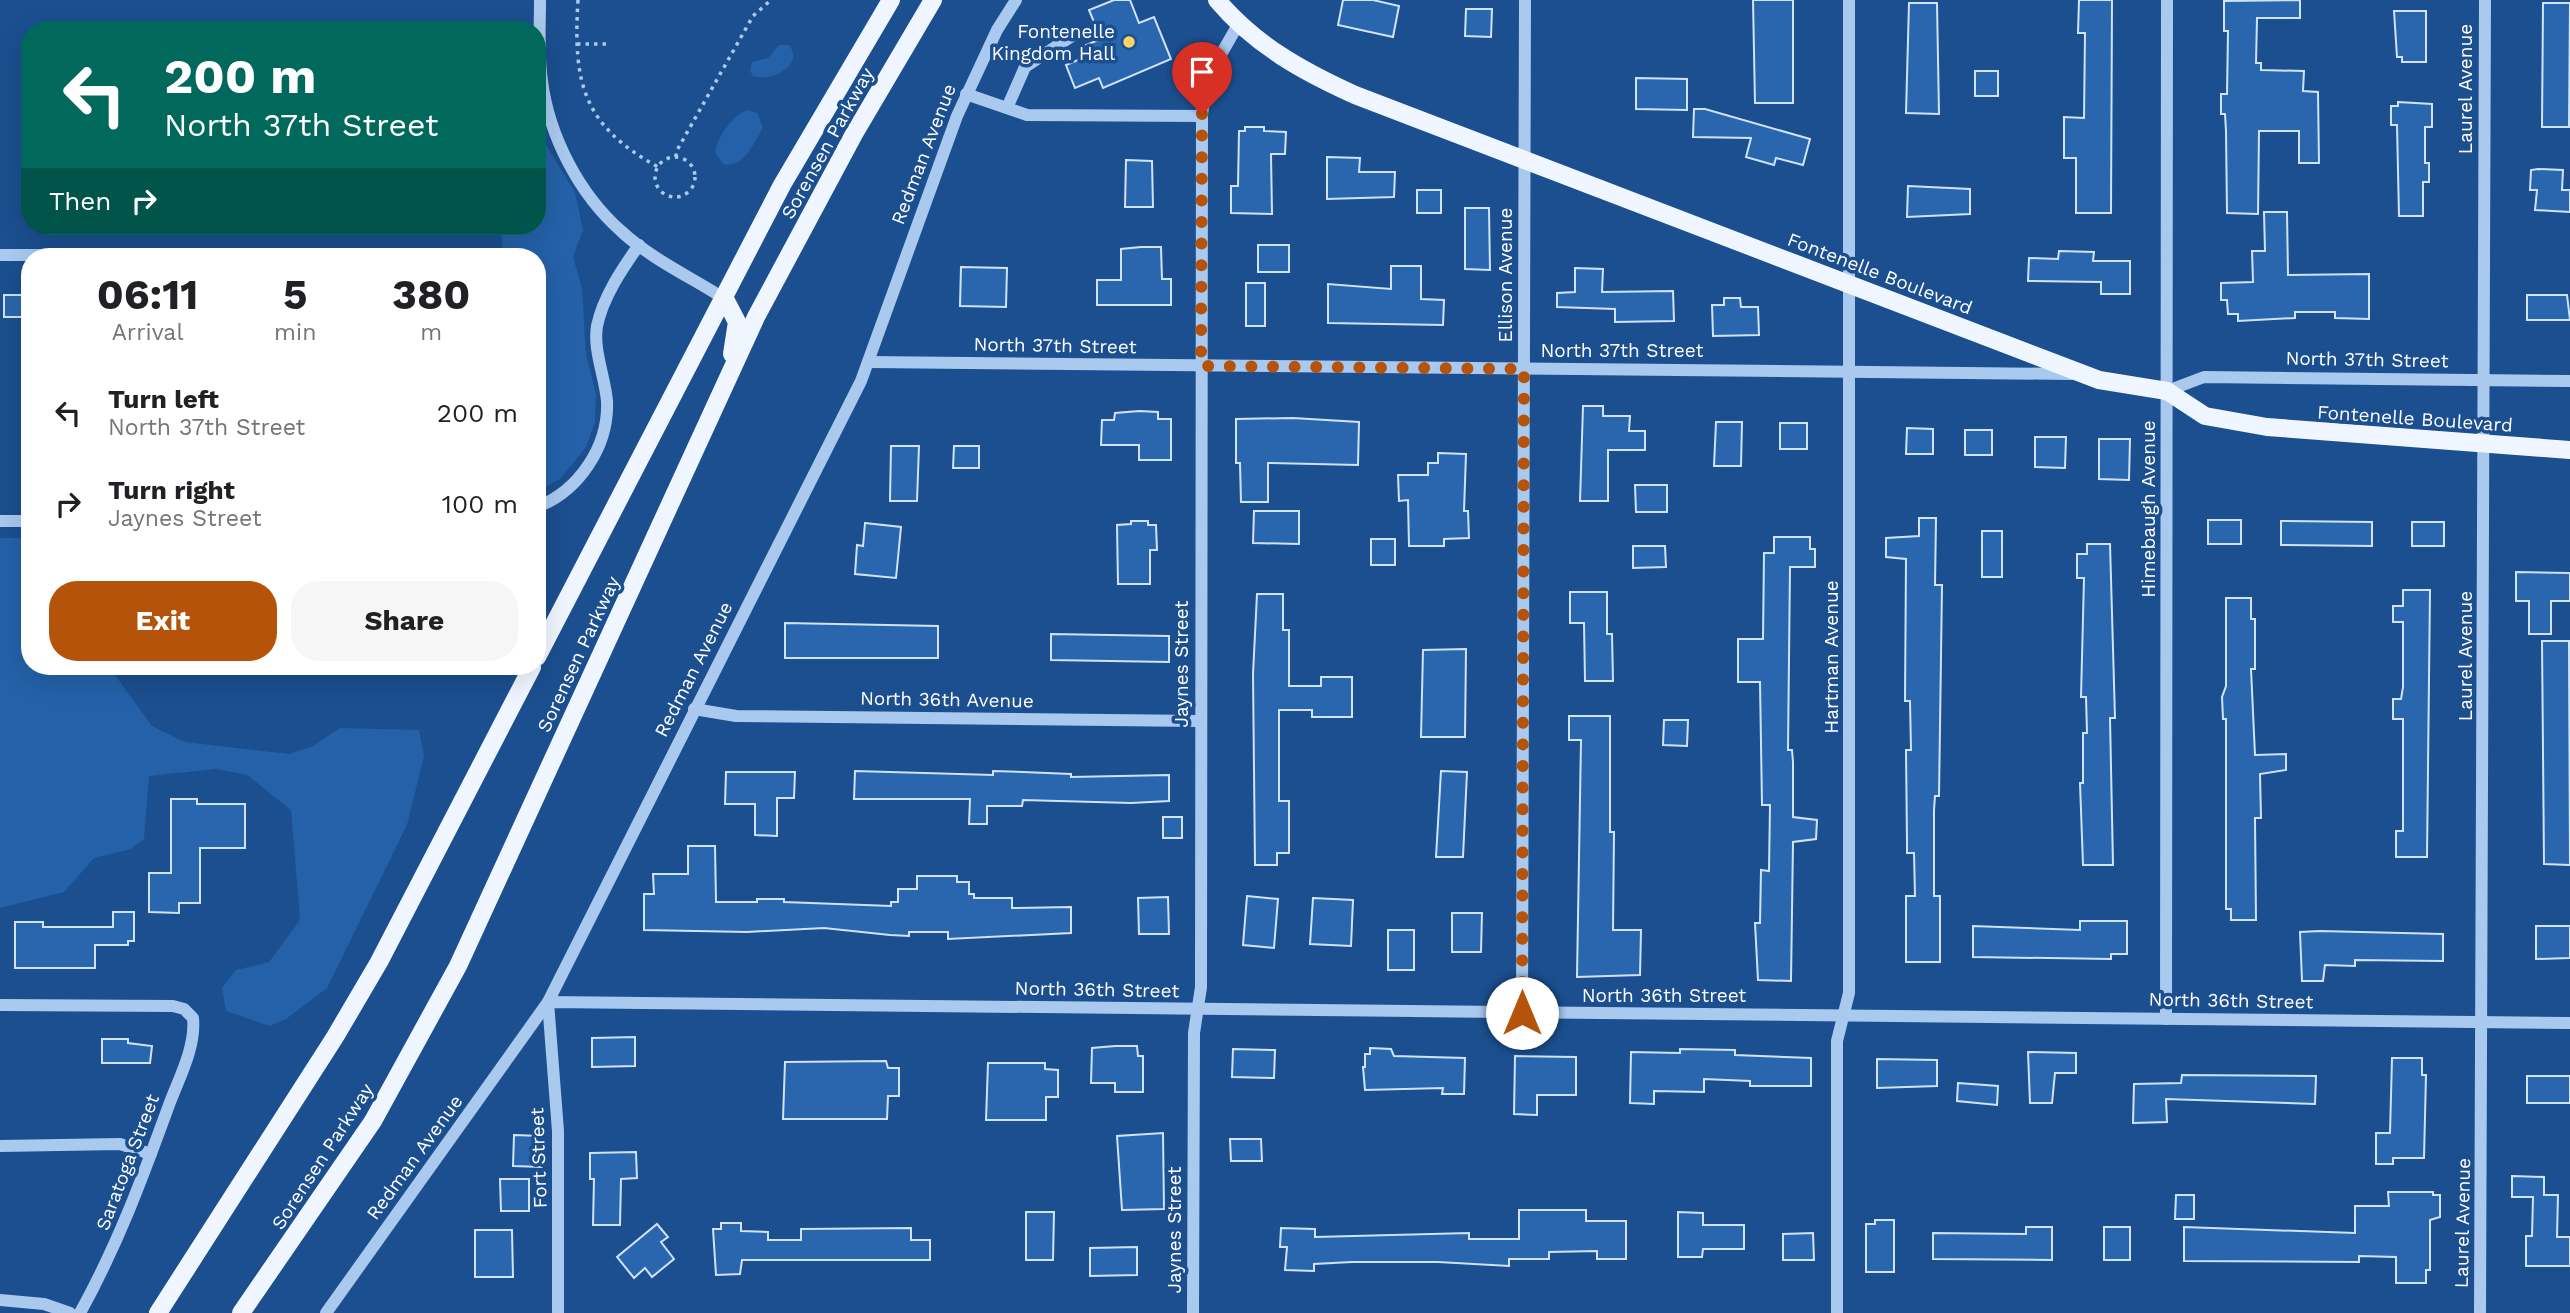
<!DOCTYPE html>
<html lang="en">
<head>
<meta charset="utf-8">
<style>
	:root { --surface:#fff; --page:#f6f6f6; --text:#202124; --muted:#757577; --accent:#b45309 }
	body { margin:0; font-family:"Work Sans",sans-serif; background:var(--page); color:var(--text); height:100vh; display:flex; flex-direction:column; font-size:26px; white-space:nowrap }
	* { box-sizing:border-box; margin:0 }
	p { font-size:23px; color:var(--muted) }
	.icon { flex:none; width:38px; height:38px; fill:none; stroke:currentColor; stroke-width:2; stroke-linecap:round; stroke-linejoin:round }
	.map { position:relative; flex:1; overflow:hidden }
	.panel { position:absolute; left:21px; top:248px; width:525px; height:427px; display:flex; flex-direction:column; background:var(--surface); border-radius:28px; box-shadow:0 7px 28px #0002 }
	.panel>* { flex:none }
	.banner { position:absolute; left:21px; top:21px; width:525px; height:214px; border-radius:28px; box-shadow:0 7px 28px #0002; background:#00695c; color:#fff; overflow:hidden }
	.pin { position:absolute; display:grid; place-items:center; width:60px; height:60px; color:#fff; margin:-72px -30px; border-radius:50% 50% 50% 0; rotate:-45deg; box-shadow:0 0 7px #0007 }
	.pin .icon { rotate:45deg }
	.me { position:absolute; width:77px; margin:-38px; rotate:0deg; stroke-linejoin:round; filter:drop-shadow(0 0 5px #0008) }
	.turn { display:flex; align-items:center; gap:24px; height:147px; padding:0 28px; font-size:32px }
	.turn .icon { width:91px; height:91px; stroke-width:2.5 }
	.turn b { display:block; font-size:49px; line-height:60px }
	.then { display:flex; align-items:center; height:66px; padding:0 28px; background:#0003; gap:14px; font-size:26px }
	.eta { display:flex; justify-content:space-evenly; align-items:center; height:119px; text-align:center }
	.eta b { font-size:42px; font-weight:700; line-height:49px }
	.cta { display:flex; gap:14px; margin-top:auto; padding:14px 28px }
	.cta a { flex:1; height:80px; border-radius:28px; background:var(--accent); color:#fff; font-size:28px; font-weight:700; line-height:80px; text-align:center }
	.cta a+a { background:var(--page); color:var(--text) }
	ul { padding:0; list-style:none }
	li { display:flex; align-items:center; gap:21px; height:91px; padding:0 28px }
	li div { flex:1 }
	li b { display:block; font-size:26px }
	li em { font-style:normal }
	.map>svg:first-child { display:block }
	.green { fill:#2461a8 }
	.building { fill:#2a66ad; stroke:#cfe3fa; stroke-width:2 }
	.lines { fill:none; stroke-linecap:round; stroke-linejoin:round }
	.path { stroke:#a9c9ee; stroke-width:3.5; stroke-dasharray:3.5 5; stroke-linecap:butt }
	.minor { stroke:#a9c9ee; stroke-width:12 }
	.major { stroke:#f0f6ff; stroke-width:18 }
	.route { stroke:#b45309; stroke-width:12; stroke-dasharray:0 21.6 }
	.poi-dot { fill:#ffd166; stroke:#1b4f8f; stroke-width:2.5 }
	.labels { text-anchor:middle; stroke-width:7; stroke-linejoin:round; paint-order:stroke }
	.poi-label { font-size:19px; fill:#fff; stroke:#1b4f8f; text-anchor:end }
	.street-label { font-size:19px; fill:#fff; stroke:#1b4f8f }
</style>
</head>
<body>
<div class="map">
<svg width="2570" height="1313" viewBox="0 0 2570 1313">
	<rect width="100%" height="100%" fill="#1b4f8f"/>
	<g class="green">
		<path d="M779,45h10c16,20 -18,38 -36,31l-3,-5 2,-9 16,-4z"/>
		<path d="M747,110l10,3 6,14c-9,16 -19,42 -40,37l-8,-12c4,-17 16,-35 32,-42z"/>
		<polygon points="537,131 575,192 583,230 573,257 582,288 586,354 596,394 595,422 586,447 560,479 537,491 537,257 503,257 501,226 537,226"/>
		<polygon points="0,538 30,538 30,667 109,667 152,726 185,742 289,754 313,746 340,728 419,730 424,756 407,825 327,988 286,1019 270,1026 226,1011 222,988 236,970 269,962 300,920 291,810 247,775 216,769 149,776 144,839 131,849 94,858 64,892 0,908"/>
	</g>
	<g class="building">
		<polygon points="1114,0 1130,0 1139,23 1154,17 1171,59 1103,88 1099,78 1075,88 1066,65 1090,55 1086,45 1101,39 1089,10"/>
		<polygon points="1343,0 1373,0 1399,6 1393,37 1338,25"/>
		<polygon points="1753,0 1793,0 1793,103 1755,103"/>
		<polygon points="2079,0 2112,0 2111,213 2076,213 2076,158 2064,158 2064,117 2084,118 2085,33 2078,33"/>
		<polygon points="2300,0 2300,18 2257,18 2256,63 2261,63 2261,70 2304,71 2303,91 2318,92 2319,163 2299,163 2299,131 2259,131 2258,214 2227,213 2226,131 2225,114 2221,114 2221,94 2227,94 2228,31 2224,31 2224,1"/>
		<polygon points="1909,3 1937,3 1939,114 1906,113"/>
		<polygon points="2543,3 2570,3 2569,127 2542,127"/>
		<polygon points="1466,9 1492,9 1491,37 1465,36"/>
		<polygon points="2394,11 2426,11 2426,62 2402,62 2402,57 2397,57"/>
		<rect x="1975" y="71" width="23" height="25"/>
		<polygon points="1636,78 1687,79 1687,110 1636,109"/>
		<polygon points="2398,102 2432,104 2432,127 2425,127 2425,163 2429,163 2429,182 2423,182 2423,216 2399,216 2397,125 2391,125 2391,106 2398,106"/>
		<polygon points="1694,109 1705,109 1810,139 1803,165 1776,158 1774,165 1746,157 1751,138 1693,137"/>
		<polygon points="1245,127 1264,127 1264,131 1286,132 1285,154 1271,154 1272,214 1231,213 1231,186 1238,186 1239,131 1245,131"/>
		<polygon points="1327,157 1360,158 1359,172 1395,172 1394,197 1327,199"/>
		<polygon points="1126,160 1152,161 1153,207 1125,207"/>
		<polygon points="2538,169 2563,170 2562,190 2570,190 2570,212 2535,210 2537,190 2530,190 2531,170"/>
		<polygon points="1908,186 1970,189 1970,214 1907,217"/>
		<rect x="1417" y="190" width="24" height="23"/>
		<polygon points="1465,208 1489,208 1490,270 1465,269"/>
		<polygon points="2264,212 2287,212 2288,275 2369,274 2369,319 2335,318 2335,312 2295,312 2295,318 2238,321 2238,314 2228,314 2227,300 2221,300 2221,283 2253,282 2252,251 2265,251"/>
		<rect x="1258" y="245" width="31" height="27"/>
		<polygon points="1141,247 1161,247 1162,279 1171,279 1171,305 1097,305 1097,280 1121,280 1121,249"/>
		<polygon points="2059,251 2094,252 2093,261 2130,261 2130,294 2101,294 2101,282 2028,281 2029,258 2058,259"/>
		<polygon points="1391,266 1421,266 1421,299 1444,300 1443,325 1328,323 1328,284 1391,289"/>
		<polygon points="961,267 1007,268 1006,307 960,306"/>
		<polygon points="1575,268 1603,269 1602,292 1673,291 1674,321 1615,322 1615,309 1557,307 1557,293 1575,292"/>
		<rect x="1246" y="283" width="19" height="43"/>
		<rect x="4" y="295" width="23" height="22"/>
		<polygon points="2527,295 2567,295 2570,320 2527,320"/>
		<polygon points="1724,298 1740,298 1741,307 1758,307 1759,335 1713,336 1712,305 1724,305"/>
		<polygon points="1583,406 1603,406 1603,416 1630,416 1629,431 1645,431 1645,450 1608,450 1608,501 1580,501"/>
		<polygon points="1139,411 1158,412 1158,419 1171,419 1171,460 1139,460 1139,445 1101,445 1102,420 1114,420 1115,413"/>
		<polygon points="1293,418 1359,422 1358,465 1268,463 1268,502 1241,502 1240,463 1236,463 1236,419"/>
		<polygon points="1716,422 1742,422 1741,466 1714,466"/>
		<rect x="1780" y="423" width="27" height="26"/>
		<polygon points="1907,428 1933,429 1933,454 1906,454"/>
		<rect x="1965" y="430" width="27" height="25"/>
		<polygon points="2035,437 2066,437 2065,468 2035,467"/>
		<polygon points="2099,439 2130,439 2129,480 2099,479"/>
		<polygon points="891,446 919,446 917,501 890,501"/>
		<polygon points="954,446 979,446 979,468 953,468"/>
		<polygon points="1438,453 1466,454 1464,511 1468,511 1469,538 1444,539 1444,546 1409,546 1408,500 1399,501 1398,475 1428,475 1428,463 1438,463"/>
		<polygon points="1635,485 1667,485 1667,512 1636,512"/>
		<polygon points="1254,511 1299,511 1299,544 1253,543"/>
		<polygon points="1919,518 1936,518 1935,585 1942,585 1939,796 1935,796 1934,810 1934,896 1940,896 1940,962 1906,962 1906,896 1915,896 1914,853 1907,853 1907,844 1906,750 1911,750 1910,701 1905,701 1906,559 1886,557 1886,538 1919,536"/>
		<rect x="2208" y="520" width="33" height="24"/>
		<polygon points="1131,521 1148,521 1148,525 1156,525 1157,550 1150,550 1150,584 1118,584 1117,525 1131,524"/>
		<polygon points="2281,521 2372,522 2372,546 2281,545"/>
		<rect x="2412" y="522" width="32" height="24"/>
		<polygon points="865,523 901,527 896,578 855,574 857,545 863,546"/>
		<rect x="1982" y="531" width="20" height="46"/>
		<polygon points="1774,537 1810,537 1810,549 1815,549 1815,567 1790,567 1788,750 1792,750 1793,762 1793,817 1817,820 1816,839 1793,842 1791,981 1758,980 1755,923 1760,923 1761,870 1769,871 1770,805 1762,805 1760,682 1738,682 1738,639 1763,639 1764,553 1774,553"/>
		<rect x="1371" y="539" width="24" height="26"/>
		<polygon points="2087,544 2110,544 2115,718 2110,718 2113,865 2083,865 2080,783 2083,783 2083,733 2087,733 2086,697 2081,697 2084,578 2077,578 2077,554 2087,554"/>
		<polygon points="1633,546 1665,546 1666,567 1633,568"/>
		<polygon points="2516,572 2570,573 2570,601 2551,601 2551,634 2529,634 2529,601 2516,601"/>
		<polygon points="2403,590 2430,590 2427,857 2396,857 2396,831 2403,831 2403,719 2393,719 2393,699 2401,699 2403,687 2403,622 2393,622 2393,606 2403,606"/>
		<polygon points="1570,592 1607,592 1607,634 1612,634 1613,681 1585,681 1584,623 1570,623"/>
		<polygon points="1257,594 1283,594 1283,630 1289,630 1289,686 1321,686 1321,677 1352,677 1352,717 1312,717 1312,710 1279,710 1279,801 1289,801 1289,853 1277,853 1277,865 1255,865 1253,674"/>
		<polygon points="2226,598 2251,598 2251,619 2255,619 2255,669 2251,669 2255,755 2286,754 2286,770 2260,774 2261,818 2255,818 2256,920 2231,920 2231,909 2226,909 2226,719 2223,719 2222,697 2226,686"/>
		<polygon points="785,623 938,626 938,658 785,658"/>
		<polygon points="1051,634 1169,636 1169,662 1051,660"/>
		<polygon points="2542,641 2569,641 2570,865 2544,864"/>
		<polygon points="1466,649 1465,737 1421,737 1423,650"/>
		<polygon points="1569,716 1610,716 1610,832 1614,832 1613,930 1641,930 1640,975 1577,977 1581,740 1569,740"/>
		<polygon points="1664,720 1688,720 1687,746 1663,745"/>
		<polygon points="855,771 993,775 993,771 1023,772 1071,774 1071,777 1169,775 1169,801 1131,803 1023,800 1022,806 987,806 987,824 969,824 970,799 854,799"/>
		<polygon points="1441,771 1467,772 1463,857 1436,857"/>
		<polygon points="726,772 795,772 794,798 777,798 777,836 755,835 755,804 725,804"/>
		<polygon points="171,799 197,799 197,804 245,804 245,848 200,848 200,903 179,903 179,913 149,912 149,873 171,873"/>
		<rect x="1163" y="817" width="19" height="21"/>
		<polygon points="688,846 715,846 716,902 757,902 757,899 784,899 784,902 891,906 891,902 898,902 898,889 917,889 917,876 957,876 957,882 969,882 969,894 974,894 974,898 1012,898 1012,908 1071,907 1071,933 948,939 948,932 909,932 909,936 890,935 824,928 747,932 644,930 644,894 654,894 653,874 688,874"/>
		<polygon points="1247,896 1278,899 1274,948 1243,945"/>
		<polygon points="1168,897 1169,934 1139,934 1138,898"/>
		<polygon points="1313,898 1353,900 1351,946 1310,944"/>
		<polygon points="113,912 134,912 134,941 128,941 128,945 95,945 95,968 15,968 15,922 43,922 43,927 113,927"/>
		<polygon points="1452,913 1482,913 1481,952 1452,952"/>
		<polygon points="2080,921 2127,921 2127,954 2111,954 2111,959 1973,957 1973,926 2080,930"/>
		<polygon points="2536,926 2570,926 2570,958 2536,959"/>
		<rect x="1388" y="930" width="26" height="40"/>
		<polygon points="2320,931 2443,934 2443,961 2355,960 2355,966 2325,965 2323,981 2302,981 2300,932"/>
		<polygon points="635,1037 635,1066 592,1067 592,1038"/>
		<polygon points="102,1039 128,1039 128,1043 152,1046 150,1063 102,1063"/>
		<polygon points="1115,1046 1137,1046 1138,1056 1143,1056 1143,1092 1115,1092 1115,1083 1091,1083 1092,1048"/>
		<polygon points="1370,1048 1391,1049 1394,1056 1465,1058 1464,1094 1442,1094 1443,1088 1365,1090 1363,1067 1365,1067 1365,1054 1370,1054"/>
		<polygon points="1233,1049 1275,1050 1274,1078 1232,1077"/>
		<polygon points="1680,1049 1735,1050 1735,1055 1811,1058 1811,1086 1750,1086 1750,1081 1704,1079 1704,1092 1654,1091 1654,1104 1630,1103 1631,1052 1680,1053"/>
		<polygon points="2028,1052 2076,1053 2076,1073 2055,1073 2052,1103 2030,1103"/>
		<polygon points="1515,1056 1576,1057 1576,1095 1537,1095 1537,1115 1514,1114"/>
		<polygon points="2392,1058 2422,1058 2422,1075 2426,1075 2424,1158 2393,1158 2393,1164 2376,1164 2376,1133 2390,1133"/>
		<polygon points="1877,1059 1937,1060 1937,1086 1877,1088"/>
		<polygon points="886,1061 888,1068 899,1068 899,1096 888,1096 887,1119 783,1119 785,1062"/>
		<polygon points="988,1063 1045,1063 1045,1069 1058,1070 1058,1097 1046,1097 1046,1120 986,1120"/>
		<polygon points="2182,1075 2316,1076 2315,1104 2166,1099 2167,1122 2133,1123 2134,1084 2181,1083"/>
		<rect x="2527" y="1076" width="43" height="27"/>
		<polygon points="1958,1083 1998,1086 1997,1105 1957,1101"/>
		<polygon points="1163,1133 1164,1209 1122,1210 1117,1136"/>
		<polygon points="514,1135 542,1136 542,1167 513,1166"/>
		<polygon points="1230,1139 1261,1139 1262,1161 1231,1161"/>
		<polygon points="636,1152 637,1178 621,1179 620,1225 593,1225 594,1179 590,1179 590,1153"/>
		<polygon points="2512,1176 2544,1177 2544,1195 2558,1195 2557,1237 2570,1237 2570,1266 2526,1266 2526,1236 2532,1236 2533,1197 2512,1197"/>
		<polygon points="500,1179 529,1179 529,1211 501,1211"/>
		<polygon points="2388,1192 2433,1192 2433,1195 2440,1195 2440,1217 2430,1220 2430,1270 2426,1270 2426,1283 2396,1283 2396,1257 2359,1256 2359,1262 2184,1261 2184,1227 2355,1233 2355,1206 2389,1206"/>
		<polygon points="2176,1195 2194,1195 2194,1219 2175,1219"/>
		<polygon points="1519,1210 1586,1210 1586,1221 1626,1221 1626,1259 1597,1259 1597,1251 1549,1252 1549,1259 1509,1259 1509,1266 1438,1262 1352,1262 1314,1264 1314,1271 1285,1270 1287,1247 1280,1247 1281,1228 1315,1229 1315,1237 1469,1233 1469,1239 1519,1239"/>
		<polygon points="1026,1212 1054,1212 1053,1260 1026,1260"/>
		<polygon points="1678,1212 1703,1213 1703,1225 1744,1225 1744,1249 1703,1249 1702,1257 1678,1257"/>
		<polygon points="1875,1220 1894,1220 1894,1272 1866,1272 1866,1224 1875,1224"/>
		<polygon points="721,1223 741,1223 741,1231 768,1232 768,1240 801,1240 801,1229 911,1228 911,1240 930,1240 930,1260 742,1260 740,1274 716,1275 713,1229 721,1229"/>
		<polygon points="657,1224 668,1237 661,1242 674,1259 652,1277 645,1268 634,1278 617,1257"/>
		<polygon points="2026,1227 2052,1227 2052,1260 1933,1259 1933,1233 2026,1234"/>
		<rect x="2104" y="1227" width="26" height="33"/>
		<polygon points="475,1230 512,1230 513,1277 475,1277"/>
		<polygon points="1813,1233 1814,1260 1783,1260 1783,1234"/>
		<polygon points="1137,1247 1137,1275 1090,1276 1090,1248"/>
	</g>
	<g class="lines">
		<g class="path">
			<path d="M578,0c-5,82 4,125 80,167"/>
			<polyline points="577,44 606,44"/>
			<polyline points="676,157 676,152 753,16 771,0"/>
			<circle cx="675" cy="177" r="20"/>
		</g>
		<g class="minor">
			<path d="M540,0c0,27 -2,55 2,81 7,55 37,113 79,150 30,28 70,46 104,68"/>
			<polyline points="966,94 1027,115 1202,116"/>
			<polyline points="1007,108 1025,67 1072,36"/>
			<polyline points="0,255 488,255"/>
			<polyline points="868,362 2071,374"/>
			<polyline points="2167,391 2204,377 2570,381"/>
			<path d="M537,507c42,-16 72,-61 70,-106 -2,-24 -14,-51 -10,-75 6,-29 25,-57 42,-81"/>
			<polyline points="0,521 30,521"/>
			<polyline points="694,709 736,716 1201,721"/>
			<path d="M0,1005l173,1 11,3 9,9c3,29 -14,60 -24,87 -27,74 -51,139 -89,208"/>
			<polyline points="1522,1013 1525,0"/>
			<polyline points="2166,1019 2167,0"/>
			<polyline points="0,1146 120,1144 151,1154"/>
			<polyline points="0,1300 44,1304 70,1313"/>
			<polyline points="326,1313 548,1002 861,381 957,116 997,30 1016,0"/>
			<polyline points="558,1313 558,1131 548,1002 2570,1023"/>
			<polyline points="1193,1313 1194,1033 1201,987 1202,114 1208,77 1239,23"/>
			<polyline points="1837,1313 1837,1041 1849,993 1849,0"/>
			<polyline points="2480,1313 2485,0"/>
		</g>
		<g class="major">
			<path d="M1217,0c38,45 85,71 138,95l744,285 68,11 38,25 62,11 303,23"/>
			<polyline points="725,299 737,322 732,354"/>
			<polyline points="537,657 782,185 891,0"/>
			<polyline points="158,1313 335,1037 379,962 532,667"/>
			<polyline points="241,1313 373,1121 458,966 756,317 854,134 933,0"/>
		</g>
	</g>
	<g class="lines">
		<polyline class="route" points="1202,114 1201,366 1524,369 1522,1013"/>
	</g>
	<circle class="poi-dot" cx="1129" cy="42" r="7"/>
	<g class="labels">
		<g class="poi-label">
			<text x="1115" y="38">Fontenelle<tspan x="1115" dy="22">Kingdom Hall</tspan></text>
		</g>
		<g class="street-label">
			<text transform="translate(2465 89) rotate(-90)" y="7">Laurel Avenue</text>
			<text transform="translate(827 143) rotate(-61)" y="7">Sorensen Parkway</text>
			<text transform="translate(923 154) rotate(-69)" y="7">Redman Avenue</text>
			<text transform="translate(1880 273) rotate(21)" y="7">Fontenelle Boulevard</text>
			<text transform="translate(1505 275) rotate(-90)" y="7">Ellison Avenue</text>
			<text transform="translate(1055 345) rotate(1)" y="7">North 37th Street</text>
			<text x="1622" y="357">North 37th Street</text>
			<text transform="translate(2367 359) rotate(1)" y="7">North 37th Street</text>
			<text transform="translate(2415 418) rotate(4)" y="7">Fontenelle Boulevard</text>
			<text transform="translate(2148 509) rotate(-90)" y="7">Himebaugh Avenue</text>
			<text transform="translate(578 654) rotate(-65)" y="7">Sorensen Parkway</text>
			<text transform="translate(2465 656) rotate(-90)" y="7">Laurel Avenue</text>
			<text transform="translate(1831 657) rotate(-90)" y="7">Hartman Avenue</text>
			<text transform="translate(1181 664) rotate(-90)" y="7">Jaynes Street</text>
			<text transform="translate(693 669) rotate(-63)" y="7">Redman Avenue</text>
			<text transform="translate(947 699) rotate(1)" y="7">North 36th Avenue</text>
			<text transform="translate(1097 989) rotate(1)" y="7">North 36th Street</text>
			<text x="1664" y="1002">North 36th Street</text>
			<text transform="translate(2231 1000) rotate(1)" y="7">North 36th Street</text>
			<text transform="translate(322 1156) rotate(-57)" y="7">Sorensen Parkway</text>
			<text transform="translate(414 1157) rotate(-54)" y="7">Redman Avenue</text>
			<text transform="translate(538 1158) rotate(-92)" y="7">Fort Street</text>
			<text transform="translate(127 1162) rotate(-69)" y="7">Saratoga Street</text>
			<text transform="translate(2462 1223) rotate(-89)" y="7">Laurel Avenue</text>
			<text transform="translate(1174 1230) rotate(-90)" y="7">Jaynes Street</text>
		</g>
	</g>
</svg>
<div class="pin" style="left:1202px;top:114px;background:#d93025"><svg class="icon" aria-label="arrive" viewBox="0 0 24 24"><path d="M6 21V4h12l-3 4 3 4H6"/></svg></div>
<svg class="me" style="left:1522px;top:1013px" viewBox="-20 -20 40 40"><circle r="19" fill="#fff"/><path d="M0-13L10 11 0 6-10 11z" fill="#b45309"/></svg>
<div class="banner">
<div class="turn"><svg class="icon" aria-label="left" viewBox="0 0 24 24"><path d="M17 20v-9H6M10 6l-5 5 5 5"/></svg><div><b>200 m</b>North 37th Street</div></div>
<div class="then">Then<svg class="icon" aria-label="right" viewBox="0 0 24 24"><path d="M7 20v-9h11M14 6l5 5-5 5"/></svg></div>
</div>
<section class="panel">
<div class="eta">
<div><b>06:11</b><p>Arrival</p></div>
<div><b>5</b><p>min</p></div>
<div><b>380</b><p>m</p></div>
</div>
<ul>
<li><svg class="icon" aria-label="left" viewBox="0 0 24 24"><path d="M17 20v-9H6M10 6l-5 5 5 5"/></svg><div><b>Turn left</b><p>North 37th Street</p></div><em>200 m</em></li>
<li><svg class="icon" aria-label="right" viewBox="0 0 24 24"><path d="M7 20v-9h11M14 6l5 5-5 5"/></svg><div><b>Turn right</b><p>Jaynes Street</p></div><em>100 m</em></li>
</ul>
<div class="cta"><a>Exit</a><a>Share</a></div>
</section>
</div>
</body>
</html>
